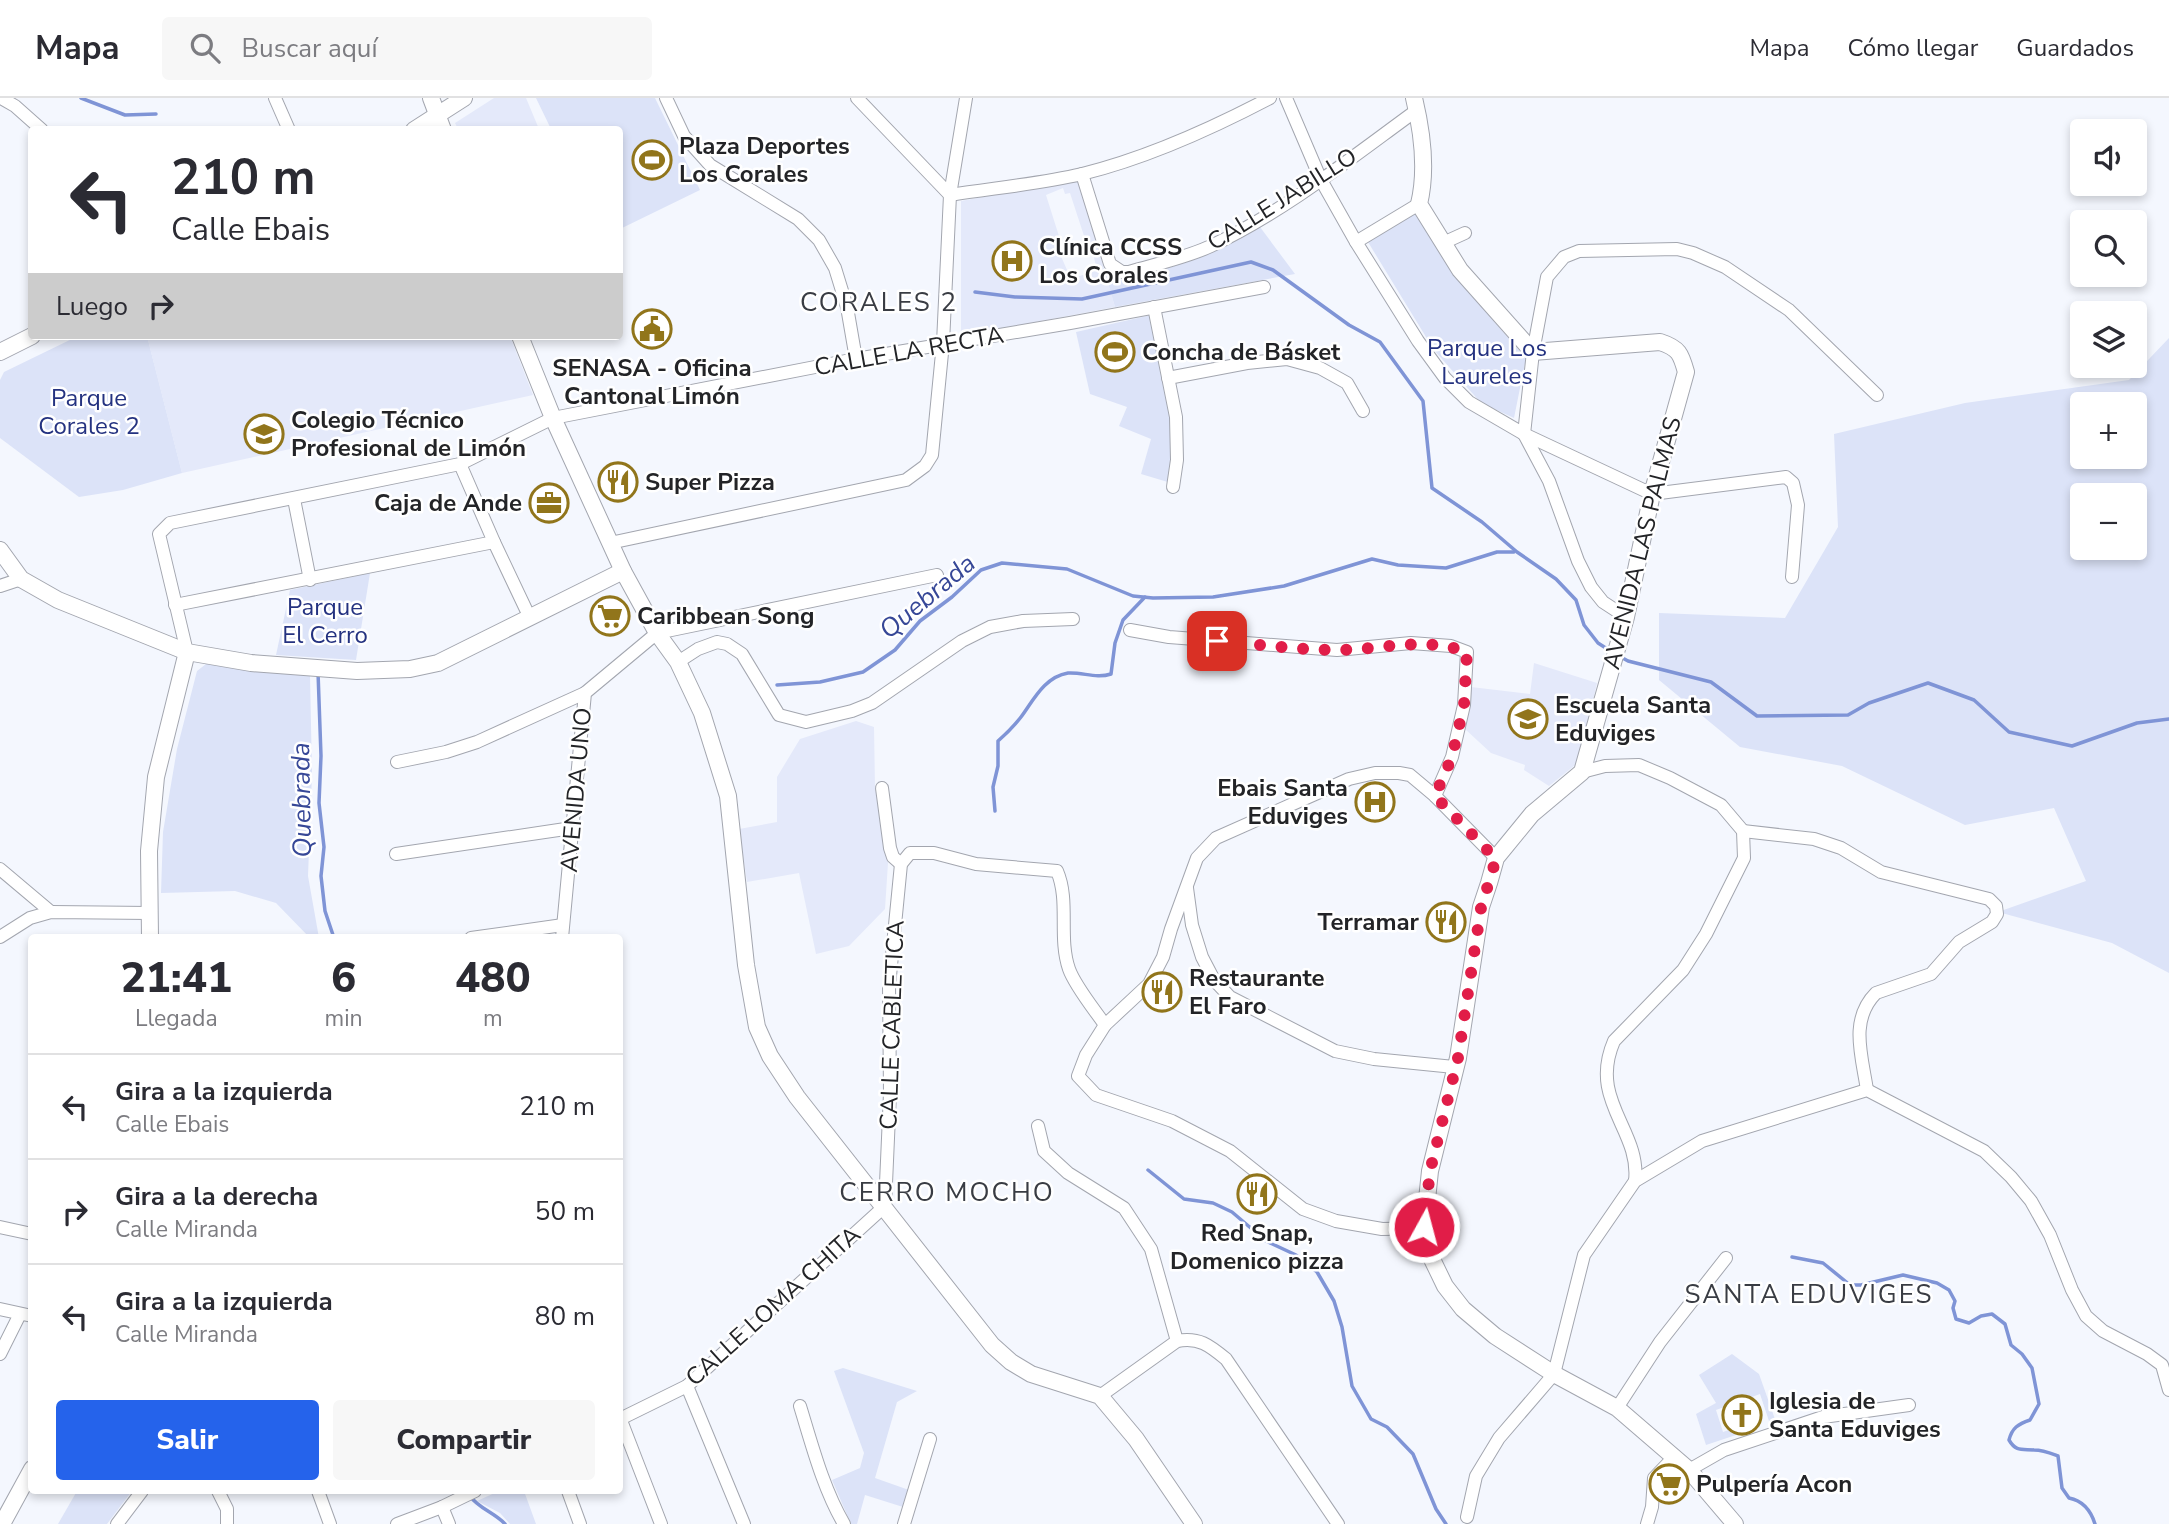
<!DOCTYPE html>
<html lang="es">
<head>
<meta charset="utf-8">
<style>
	:root { --surface:#fff; --page:#f7f7f7; --text:#2b2b33; --muted:#7c7c81; --line:#e1e1e2; --accent:#2563eb }
	body { margin:0; font-family:"Nunito Sans",sans-serif; background:var(--page); color:var(--text); height:100vh; display:flex; flex-direction:column; font-size:26px; white-space:nowrap }
	* { box-sizing:border-box; margin:0 }
	p { font-size:23px; color:var(--muted) }
	.icon { flex:none; width:38px; height:38px; fill:none; stroke:currentColor; stroke-width:2; stroke-linecap:round; stroke-linejoin:round }
	.map { position:relative; flex:1; overflow:hidden }
	.details { position:absolute; left:28px; top:836px; width:595px; height:560px; display:flex; flex-direction:column; background:var(--surface); border-radius:7px; box-shadow:0 4px 10px #0003 }
	.details>* { flex:none }
	.banner { position:absolute; left:28px; top:28px; width:595px; height:214px; border-radius:7px; box-shadow:0 4px 10px #0003; background:#fff; color:var(--text); overflow:hidden }
	.controls { position:absolute; left:2070px; top:21px; display:grid; gap:14px }
	.controls a { display:grid; place-items:center; width:77px; height:77px; border-radius:7px; background:var(--surface); box-shadow:0 4px 10px #0003; font-size:35px }
	.pin { position:absolute; display:grid; place-items:center; width:60px; height:60px; color:#fff; margin:-30px; border-radius:14px; box-shadow:0 4px 10px #0006 }
	.me { position:absolute; width:77px; margin:-38px; rotate:7deg; stroke-linejoin:round; filter:drop-shadow(0 0 5px #0008) }
	.turn { display:flex; align-items:center; gap:24px; height:147px; padding:0 28px; font-size:32px }
	.turn .icon { width:91px; height:91px; stroke-width:2.5 }
	.turn b { display:block; font-size:49px; line-height:60px }
	.then { display:flex; align-items:center; height:66px; padding:0 28px; background:#0003; gap:14px; font-size:26px }
	.eta { display:flex; justify-content:space-evenly; align-items:center; height:119px; text-align:center }
	.eta b { font-size:42px; font-weight:800; line-height:49px }
	.cta { display:flex; gap:14px; margin-top:auto; padding:14px 28px }
	.cta a { flex:1; height:80px; border-radius:7px; background:var(--accent); color:#fff; font-size:28px; font-weight:800; line-height:80px; text-align:center }
	.cta a+a { background:var(--page); color:var(--text) }
	ul { padding:0; list-style:none }
	li { display:flex; align-items:center; gap:21px; height:105px; padding:0 28px; border-top:2px solid var(--line) }
	li div { flex:1 }
	li b { display:block; font-size:26px }
	li em { font-style:normal }
	header { display:flex; align-items:center; gap:42px; box-sizing:border-box; height:98px; padding:0 35px; background:var(--surface); border-bottom:2px solid var(--line) }
	header strong { font-size:33px }
	nav { display:flex; gap:38px; margin-inline-start:auto; font-size:24px }
	.search { width:490px; height:63px; background:var(--page); display:flex; align-items:center; gap:18px; box-sizing:border-box; padding:0 24px; border-radius:7px; color:var(--muted); font-size:26px }
	.map>svg:first-child { display:block }
	.built { fill:#e4e9fa; fill-rule:evenodd }
	.green { fill:#dce3f8; fill-rule:evenodd }
	.lines { fill:none; stroke-linecap:round; stroke-linejoin:round }
	.stream { stroke:#7f94d6; stroke-width:3.5 }
	.street-casing { stroke:#a3a6af; stroke-width:14 }
	.secondary-casing { stroke:#a3a6af; stroke-width:18 }
	.street { stroke:#fff; stroke-width:12 }
	.secondary { stroke:#fff; stroke-width:16 }
	.route { stroke:#e11d48; stroke-width:12; stroke-dasharray:0 21.6 }
	.labels { text-anchor:middle; stroke-width:5; stroke-linejoin:round; paint-order:stroke }
	.poi-label { font-size:24px; font-weight:bold; fill:#232427; stroke:#fff; text-anchor:start }
	.street-label { font-size:24px; fill:#232427; stroke:#fff }
	.park-label { font-size:24px; fill:#243280; stroke:#fff }
	.neighbourhood-label { font-size:26px; letter-spacing:2px; fill:#393c43; stroke:#fff }
	.water-label { font-size:26px; font-style:italic; fill:#364797; stroke:#fff }
</style>
</head>
<body>
<header>
<strong>Mapa</strong>
<div class="search"><svg class="icon" aria-label="search" viewBox="0 0 24 24"><circle cx="10" cy="10" r="6"/><path d="M15 15l6 6"/></svg>Buscar aquí</div>
<nav><a>Mapa</a><a>Cómo llegar</a><a>Guardados</a></nav>
</header>
<div class="map">
<svg width="2169" height="1426" viewBox="0 0 2169 1426">
	<rect width="100%" height="100%" fill="#f4f7fe"/>
	<g class="built">
		<polygon points="494,0 526,0 539,31 458,31 455,25"/>
		<path d="M1078,81l37,128 -154,29v-135zM1063,90l2,6 5,-1 16,49 4,-1 7,29 -26,9 -11,-25 4,-2 -18,-57z"/>
		<polygon points="147,238 510,238 533,297 182,375"/>
		<polygon points="1534,565 1597,585 1579,664 1549,688 1524,672 1525,667 1491,655 1465,631 1471,589 1530,596"/>
		<polygon points="856,623 874,629 875,689 888,765 885,811 849,848 816,856 799,775 747,784 739,731 777,724 777,679 800,641"/>
	</g>
	<g class="green">
		<polygon points="536,0 655,0 700,92 620,131 620,32 551,31"/>
		<path d="M1416,115c28,54 70,99 110,145l-12,60 -33,-15 -47,-53 -66,-108z"/>
		<path d="M1260,129l35,47 -180,33 -10,-34c39,13 120,-25 155,-46z"/>
		<polygon points="1151,217 1172,321 1171,385 1141,376 1151,341 1119,328 1127,309 1090,296 1076,234"/>
		<polygon points="78,238 147,238 182,375 123,392 79,399 0,340 0,282 4,274"/>
		<path d="M2169,240v635l-57,-30 -114,-31 88,-31 -32,-73 -89,17 -123,-59 -102,-19 -81,-67v-67l126,5 53,-91 -4,-93 131,-31 164,-23zM2082,306h53v53h-53zM2082,397h53v53h-53z"/>
		<polygon points="370,475 356,562 276,557 290,492"/>
		<polygon points="222,565 310,578 312,675 308,778 319,840 310,840 276,805 235,793 161,795 163,734 177,651 197,573 206,566"/>
		<polygon points="1732,1256 1759,1276 1776,1324 1770,1326 1760,1296 1716,1312 1723,1334 1757,1322 1760,1329 1706,1347 1696,1316 1716,1305 1699,1277"/>
		<polygon points="843,1270 917,1293 897,1304 875,1380 909,1392 903,1409 865,1397 857,1426 851,1426 832,1382 860,1370 864,1355 834,1273"/>
		<polygon points="77,1393 132,1393 107,1426 58,1426"/>
		<polygon points="499,1393 524,1393 536,1426 510,1426 500,1415 477,1403"/>
	</g>
	<g class="lines">
		<g class="stream">
			<polyline points="81,0 125,17 156,16"/>
			<polyline points="975,194 1015,199 1082,201 1251,164 1273,172 1349,227 1380,244 1423,303 1432,390 1482,424 1517,454 1556,481 1576,502 1584,527 1598,545 1612,554"/>
			<polyline points="1619,558 1628,563 1711,584 1757,618 1848,617 1869,605 1928,585 1974,602 2009,634 2072,648 2137,625 2169,621"/>
			<polyline points="318,574 321,658 319,705 324,749 321,778 325,813 334,840"/>
			<polyline points="777,587 820,584 863,574 895,552 920,523 952,499 981,472 1002,465 1067,471 1133,498 1153,500 1213,499 1284,488 1372,461 1398,467 1446,470 1497,454 1514,454"/>
			<path d="M995,713l-2,-24 5,-21v-25c9,-8 16,-15 23,-24 12,-16 23,-40 47,-44 15,-1 28,6 43,1l4,-31 8,-23 22,-23"/>
			<polyline points="1148,1072 1184,1101 1213,1105 1232,1114 1266,1143 1296,1157 1317,1174 1334,1203 1342,1229 1352,1288 1371,1321 1387,1329 1413,1356 1436,1411 1446,1426"/>
			<path d="M1792,1159l31,6 27,22h11l42,-10 34,8 12,7 6,11 -2,7 3,11 13,4 12,-7 11,-2 13,10 6,21 11,9 10,14 7,36 -9,16c-12,4 -18,8 -21,20 7,12 13,9 25,10 9,0 16,3 24,6l4,32 7,10c15,3 22,13 26,26"/>
			<path d="M470,1398c8,12 25,17 35,28"/>
		</g>
		<g class="street-casing">
			<g id="street">
				<polyline points="1,0 15,8 42,32"/>
				<polyline points="275,0 289,32"/>
				<polyline points="666,0 684,38 710,67 798,121 819,142 835,170 847,209 856,261"/>
				<path d="M857,0l93,97c44,-7 89,-11 132,-21 65,-16 129,-45 188,-76"/>
				<polyline points="1286,0 1321,82 1356,144 1418,243 1445,280 1469,304 1524,336 1652,396 1786,379 1793,385 1798,407 1792,479"/>
				<path d="M1082,76l28,90 12,8h7c27,-8 56,-14 82,-26 74,-35 140,-88 206,-136"/>
				<polyline points="1356,144 1419,106"/>
				<polyline points="1443,145 1465,135"/>
				<polyline points="1154,209 1176,319 1177,362 1173,389"/>
				<polyline points="1168,280 1247,265 1287,261 1320,270 1347,285 1363,313"/>
				<polyline points="1524,336 1533,254 1547,179 1564,159 1579,153 1677,151 1693,155 1725,169 1789,212 1877,297"/>
				<polyline points="1524,336 1549,383 1578,463 1591,489 1603,504 1626,519"/>
				<polyline points="460,366 494,444 530,520"/>
				<polyline points="294,401 310,482"/>
				<polyline points="610,445 906,382 925,368 932,357 943,245 950,97 966,0"/>
				<polyline points="0,488 21,481"/>
				<polyline points="175,507 494,444"/>
				<polyline points="1130,532 1169,539 1337,552 1411,545 1451,548 1467,554 1464,607 1452,659 1435,698"/>
				<polyline points="187,554 159,436 170,425 460,366 553,320 856,261 1070,225 1264,189"/>
				<polyline points="678,564 698,551 717,544 727,546 742,556 779,617 806,624 852,613 872,605 962,543 990,529 1023,523 1073,521"/>
				<polyline points="397,664 446,654 477,644 585,595"/>
				<path d="M1582,674l23,-6 34,-1 31,13 51,27 22,26 1,27 -38,76 -23,36 -69,71c-26,60 27,89 21,140"/>
				<polyline points="882,690 890,750 893,759 901,766"/>
				<path d="M1743,733l71,8 27,9 40,24 108,27 7,7 1,8 -5,8 -33,20 -28,32 -55,19c-27,27 -14,63 -9,97"/>
				<polyline points="396,756 572,730"/>
				<polyline points="0,771 51,814"/>
				<polyline points="1187,790 1192,827 1202,859 1214,882 1230,899 1335,953 1374,961 1454,969"/>
				<polyline points="0,839 30,820 51,814 150,815"/>
				<polyline points="471,840 563,827"/>
				<polyline points="562,840 585,595 657,535 937,477"/>
				<polyline points="1105,927 1149,886 1163,859 1171,831 1197,760 1216,740 1349,681 1375,675 1399,675 1410,677 1435,698 1496,760"/>
				<polyline points="1038,1028 1044,1053 1068,1075 1124,1110 1151,1151 1177,1243"/>
				<polyline points="0,1129 32,1136"/>
				<polyline points="0,1211 32,1218"/>
				<polyline points="0,1256 20,1216"/>
				<polyline points="687,1288 744,1426"/>
				<path d="M1100,1298l77,-55c22,-4 32,4 49,18l112,165"/>
				<path d="M800,1308c12,39 23,82 44,118"/>
				<polyline points="1617,1310 1660,1244 1726,1160"/>
				<polyline points="620,1320 661,1426"/>
				<path d="M620,1321l67,-33 198,-180 5,-113 -1,-107 12,-122 9,-11h24l42,11 81,7c13,30 1,66 12,98 6,17 25,40 36,56l-19,30 -8,21 18,19 76,26 58,30 73,58 33,12 46,8 42,-1"/>
				<polyline points="1689,1372 1724,1352 1823,1319 1909,1307"/>
				<polyline points="218,1393 227,1411 227,1426"/>
				<polyline points="318,1393 330,1426"/>
				<polyline points="568,1393 580,1426"/>
				<polyline points="442,1409 449,1426"/>
				<polyline points="1467,1419 1476,1378 1499,1340 1554,1276 1584,1157 1635,1083 1702,1043 1867,992 1984,1053 2011,1079 2031,1103 2050,1137 2072,1192 2086,1218 2103,1233 2147,1256 2162,1267 2169,1292"/>
				<polyline points="117,1426 142,1393"/>
				<polyline points="397,1426 442,1409 475,1393"/>
				<polyline points="904,1426 930,1341"/>
				<polyline points="1647,1426 1652,1409 1654,1380 1675,1358"/>
			</g>
		</g>
		<g class="secondary-casing">
			<g id="secondary">
				<polyline points="431,0 443,32"/>
				<path d="M1414,0c8,33 13,73 5,106l41,66 73,82 127,-10c19,6 21,12 26,30l-34,122 -26,123 -44,155 -50,42 -36,44 -7,25 -8,24 -23,151 -28,113 -6,57 7,29 14,29 18,23 32,27 59,38 63,34 72,62 46,54"/>
				<polyline points="414,32 464,0"/>
				<polyline points="520,238 553,320 623,473 657,535 678,564 702,615 728,698 746,867 757,929 770,958 797,999 992,1247 1011,1264 1031,1276 1100,1298 1136,1341 1194,1426"/>
				<polyline points="0,254 32,238"/>
				<polyline points="0,452 21,481 58,502 187,554 251,565 357,573 410,571 438,565 623,473"/>
				<polyline points="150,840 149,753 156,679 187,554"/>
				<polyline points="2,1426 32,1371"/>
			</g>
		</g>
		<use href="#street" class="street"/>
		<use href="#secondary" class="secondary"/>
	</g>
	<g class="lines">
		<path class="route" d="M1217,543c40,3 80,9 120,9 45,0 86,-14 130,2l-3,53 -12,52 -17,39 61,63 -15,49 -23,150 -28,113 -6,56"/>
	</g>
	<defs>
		<g id="stadium-ring" transform="scale(2.0125)"><circle r="9.5" fill="#fff" stroke="#91751b" stroke-width="1.5"/><path d="M0-5a6.5 5 0 1 0 0 10a6.5 5 0 1 0 0-10ZM-3.5-1.8h7v3.6h-7Z" fill="#91751b"/></g>
		<g id="hospital-ring" transform="scale(2.0125)"><circle r="9.5" fill="#fff" stroke="#91751b" stroke-width="1.5"/><path d="M-5-5h3v3.5h4V-5h3V5h-3V1.5h-4V5h-3Z" fill="#91751b"/></g>
		<g id="civic-ring" transform="scale(2.0125)"><circle r="9.5" fill="#fff" stroke="#91751b" stroke-width="1.5"/><path d="M-.6-6.5H3V-4.5H.6V-3L4-1V1h2V6H-6V1h2V-1L-.6-3ZM-1.2 2.5V6h2.4V2.5Z" fill="#91751b"/></g>
		<g id="school-ring" transform="scale(2.0125)"><circle r="9.5" fill="#fff" stroke="#91751b" stroke-width="1.5"/><path d="M0-5L7-2L0 1L-7-2ZM-4 1L0 2.5L4 1V4Q0 6-4 4Z" fill="#91751b"/></g>
		<g id="restaurant-ring" transform="scale(2.0125)"><circle r="9.5" fill="#fff" stroke="#91751b" stroke-width="1.5"/><path d="M-5-6h1v4h1v-4h1v4h1v-4h1v5L-1.5 .5V6h-2V.5L-5-1ZM5-6V6H3V1.5H1.5Q1.5-4 5-6Z" fill="#91751b"/></g>
		<g id="office-ring" transform="scale(2.0125)"><circle r="9.5" fill="#fff" stroke="#91751b" stroke-width="1.5"/><path d="M-6-3h4V-5.5h4V-3h4V5H-6ZM-1-4.5V-3h2v-1.5ZM-6 0V1H6V0Z" fill="#91751b"/></g>
		<g id="supermarket-ring" transform="scale(2.0125)"><circle r="9.5" fill="#fff" stroke="#91751b" stroke-width="1.5"/><path d="M-6-5.5h2.5l.6 2H6L4.5 2H-2.5L-4.4-4H-6ZM-1.5 3.2a1.3 1.3 0 1 0 .1 0ZM3 3.2a1.3 1.3 0 1 0 .1 0Z" fill="#91751b"/></g>
		<g id="church-ring" transform="scale(2.0125)"><circle r="9.5" fill="#fff" stroke="#91751b" stroke-width="1.5"/><path d="M-1.2-6h2.4v3.5h3.3v2.4h-3.3V6h-2.4V-.1h-3.3v-2.4h3.3Z" fill="#91751b"/></g>
	</defs>
	<g fill-rule="evenodd">
		<use href="#stadium-ring" x="652" y="62"/>
		<use href="#hospital-ring" x="1012" y="163"/>
		<use href="#civic-ring" x="652" y="231"/>
		<use href="#stadium-ring" x="1115" y="254"/>
		<use href="#school-ring" x="264" y="336"/>
		<use href="#restaurant-ring" x="618" y="384"/>
		<use href="#office-ring" x="549" y="405"/>
		<use href="#supermarket-ring" x="610" y="518"/>
		<use href="#school-ring" x="1528" y="621"/>
		<use href="#hospital-ring" x="1375" y="704"/>
		<use href="#restaurant-ring" x="1446" y="824"/>
		<use href="#restaurant-ring" x="1162" y="894"/>
		<use href="#restaurant-ring" x="1257" y="1096"/>
		<use href="#church-ring" x="1742" y="1317"/>
		<use href="#supermarket-ring" x="1669" y="1386"/>
	</g>
	<g class="labels">
		<g class="poi-label">
			<text x="679" y="56">Plaza Deportes<tspan x="679" dy="28">Los Corales</tspan></text>
			<text x="1039" y="157">Clínica CCSS<tspan x="1039" dy="28">Los Corales</tspan></text>
			<text x="1142" y="262">Concha de Básket</text>
			<text x="652" y="278" text-anchor="middle">SENASA - Oficina<tspan x="652" dy="28">Cantonal Limón</tspan></text>
			<text x="291" y="330">Colegio Técnico<tspan x="291" dy="28">Profesional de Limón</tspan></text>
			<text x="645" y="392">Super Pizza</text>
			<text x="522" y="413" text-anchor="end">Caja de Ande</text>
			<text x="637" y="526">Caribbean Song</text>
			<text x="1555" y="615">Escuela Santa<tspan x="1555" dy="28">Eduviges</tspan></text>
			<text x="1348" y="698" text-anchor="end">Ebais Santa<tspan x="1348" dy="28">Eduviges</tspan></text>
			<text x="1419" y="832" text-anchor="end">Terramar</text>
			<text x="1189" y="888">Restaurante<tspan x="1189" dy="28">El Faro</tspan></text>
			<text x="1257" y="1143" text-anchor="middle">Red Snap,<tspan x="1257" dy="28">Domenico pizza</tspan></text>
			<text x="1769" y="1311">Iglesia de<tspan x="1769" dy="28">Santa Eduviges</tspan></text>
			<text x="1696" y="1394">Pulpería Acon</text>
		</g>
		<g class="street-label">
			<text transform="translate(1282 101) rotate(-32)" y="8">CALLE JABILLO</text>
			<text transform="translate(909 253) rotate(-10)" y="8">CALLE LA RECTA</text>
			<text transform="translate(1642 445) rotate(-76)" y="8">AVENIDA LAS PALMAS</text>
			<text transform="translate(576 692) rotate(-85)" y="8">AVENIDA UNO</text>
			<text transform="translate(892 927) rotate(-88)" y="8">CALLE CABLETICA</text>
			<text transform="translate(773 1208) rotate(-42)" y="8">CALLE LOMA CHITA</text>
		</g>
		<g class="park-label">
			<text x="1487" y="258">Parque Los<tspan x="1487" dy="28">Laureles</tspan></text>
			<text x="89" y="308">Parque<tspan x="89" dy="28">Corales 2</tspan></text>
			<text x="325" y="517">Parque<tspan x="325" dy="28">El Cerro</tspan></text>
		</g>
		<g class="neighbourhood-label">
			<text x="879" y="213">CORALES 2</text>
			<text x="947" y="1103">CERRO MOCHO</text>
			<text x="1809" y="1205">SANTA EDUVIGES</text>
		</g>
		<g class="water-label">
			<text transform="translate(927 498) rotate(-40)" y="9">Quebrada</text>
			<text transform="translate(301 702) rotate(-91)" y="9">Quebrada</text>
		</g>
	</g>
</svg>
<div class="controls">
<a><svg class="icon" aria-label="sound" viewBox="0 0 24 24"><path d="M4 9h4l5-4v14l-5-4H4zM17 9q2 3 0 6"/></svg></a>
<a><svg class="icon" aria-label="search" viewBox="0 0 24 24"><circle cx="10" cy="10" r="6"/><path d="M15 15l6 6"/></svg></a>
<a><svg class="icon" aria-label="layers" viewBox="0 0 24 24"><path d="M12 4l9 5-9 5-9-5zM3 14l9 5 9-5"/></svg></a>
<a>+</a>
<a>−</a>
</div>
<div class="pin" style="left:1217px;top:543px;background:#d93025"><svg class="icon" aria-label="arrive" viewBox="0 0 24 24"><path d="M6 21V4h12l-3 4 3 4H6"/></svg></div>
<svg class="me" style="left:1424px;top:1129px" viewBox="-20 -20 40 40"><circle r="17" fill="#e11d48" stroke="#fff" stroke-width="3"/><path d="M0-11L8 9 0 5-8 9z" fill="#fff"/></svg>
<div class="banner">
<div class="turn"><svg class="icon" aria-label="left" viewBox="0 0 24 24"><path d="M17 20v-9H6M10 6l-5 5 5 5"/></svg><div><b>210 m</b>Calle Ebais</div></div>
<div class="then">Luego<svg class="icon" aria-label="right" viewBox="0 0 24 24"><path d="M7 20v-9h11M14 6l5 5-5 5"/></svg></div>
</div>
<section class="details">
<div class="eta">
<div><b>21:41</b><p>Llegada</p></div>
<div><b>6</b><p>min</p></div>
<div><b>480</b><p>m</p></div>
</div>
<ul>
<li><svg class="icon" aria-label="left" viewBox="0 0 24 24"><path d="M17 20v-9H6M10 6l-5 5 5 5"/></svg><div><b>Gira a la izquierda</b><p>Calle Ebais</p></div><em>210 m</em></li>
<li><svg class="icon" aria-label="right" viewBox="0 0 24 24"><path d="M7 20v-9h11M14 6l5 5-5 5"/></svg><div><b>Gira a la derecha</b><p>Calle Miranda</p></div><em>50 m</em></li>
<li><svg class="icon" aria-label="left" viewBox="0 0 24 24"><path d="M17 20v-9H6M10 6l-5 5 5 5"/></svg><div><b>Gira a la izquierda</b><p>Calle Miranda</p></div><em>80 m</em></li>
</ul>
<div class="cta"><a>Salir</a><a>Compartir</a></div>
</section>
</div>
</body>
</html>
